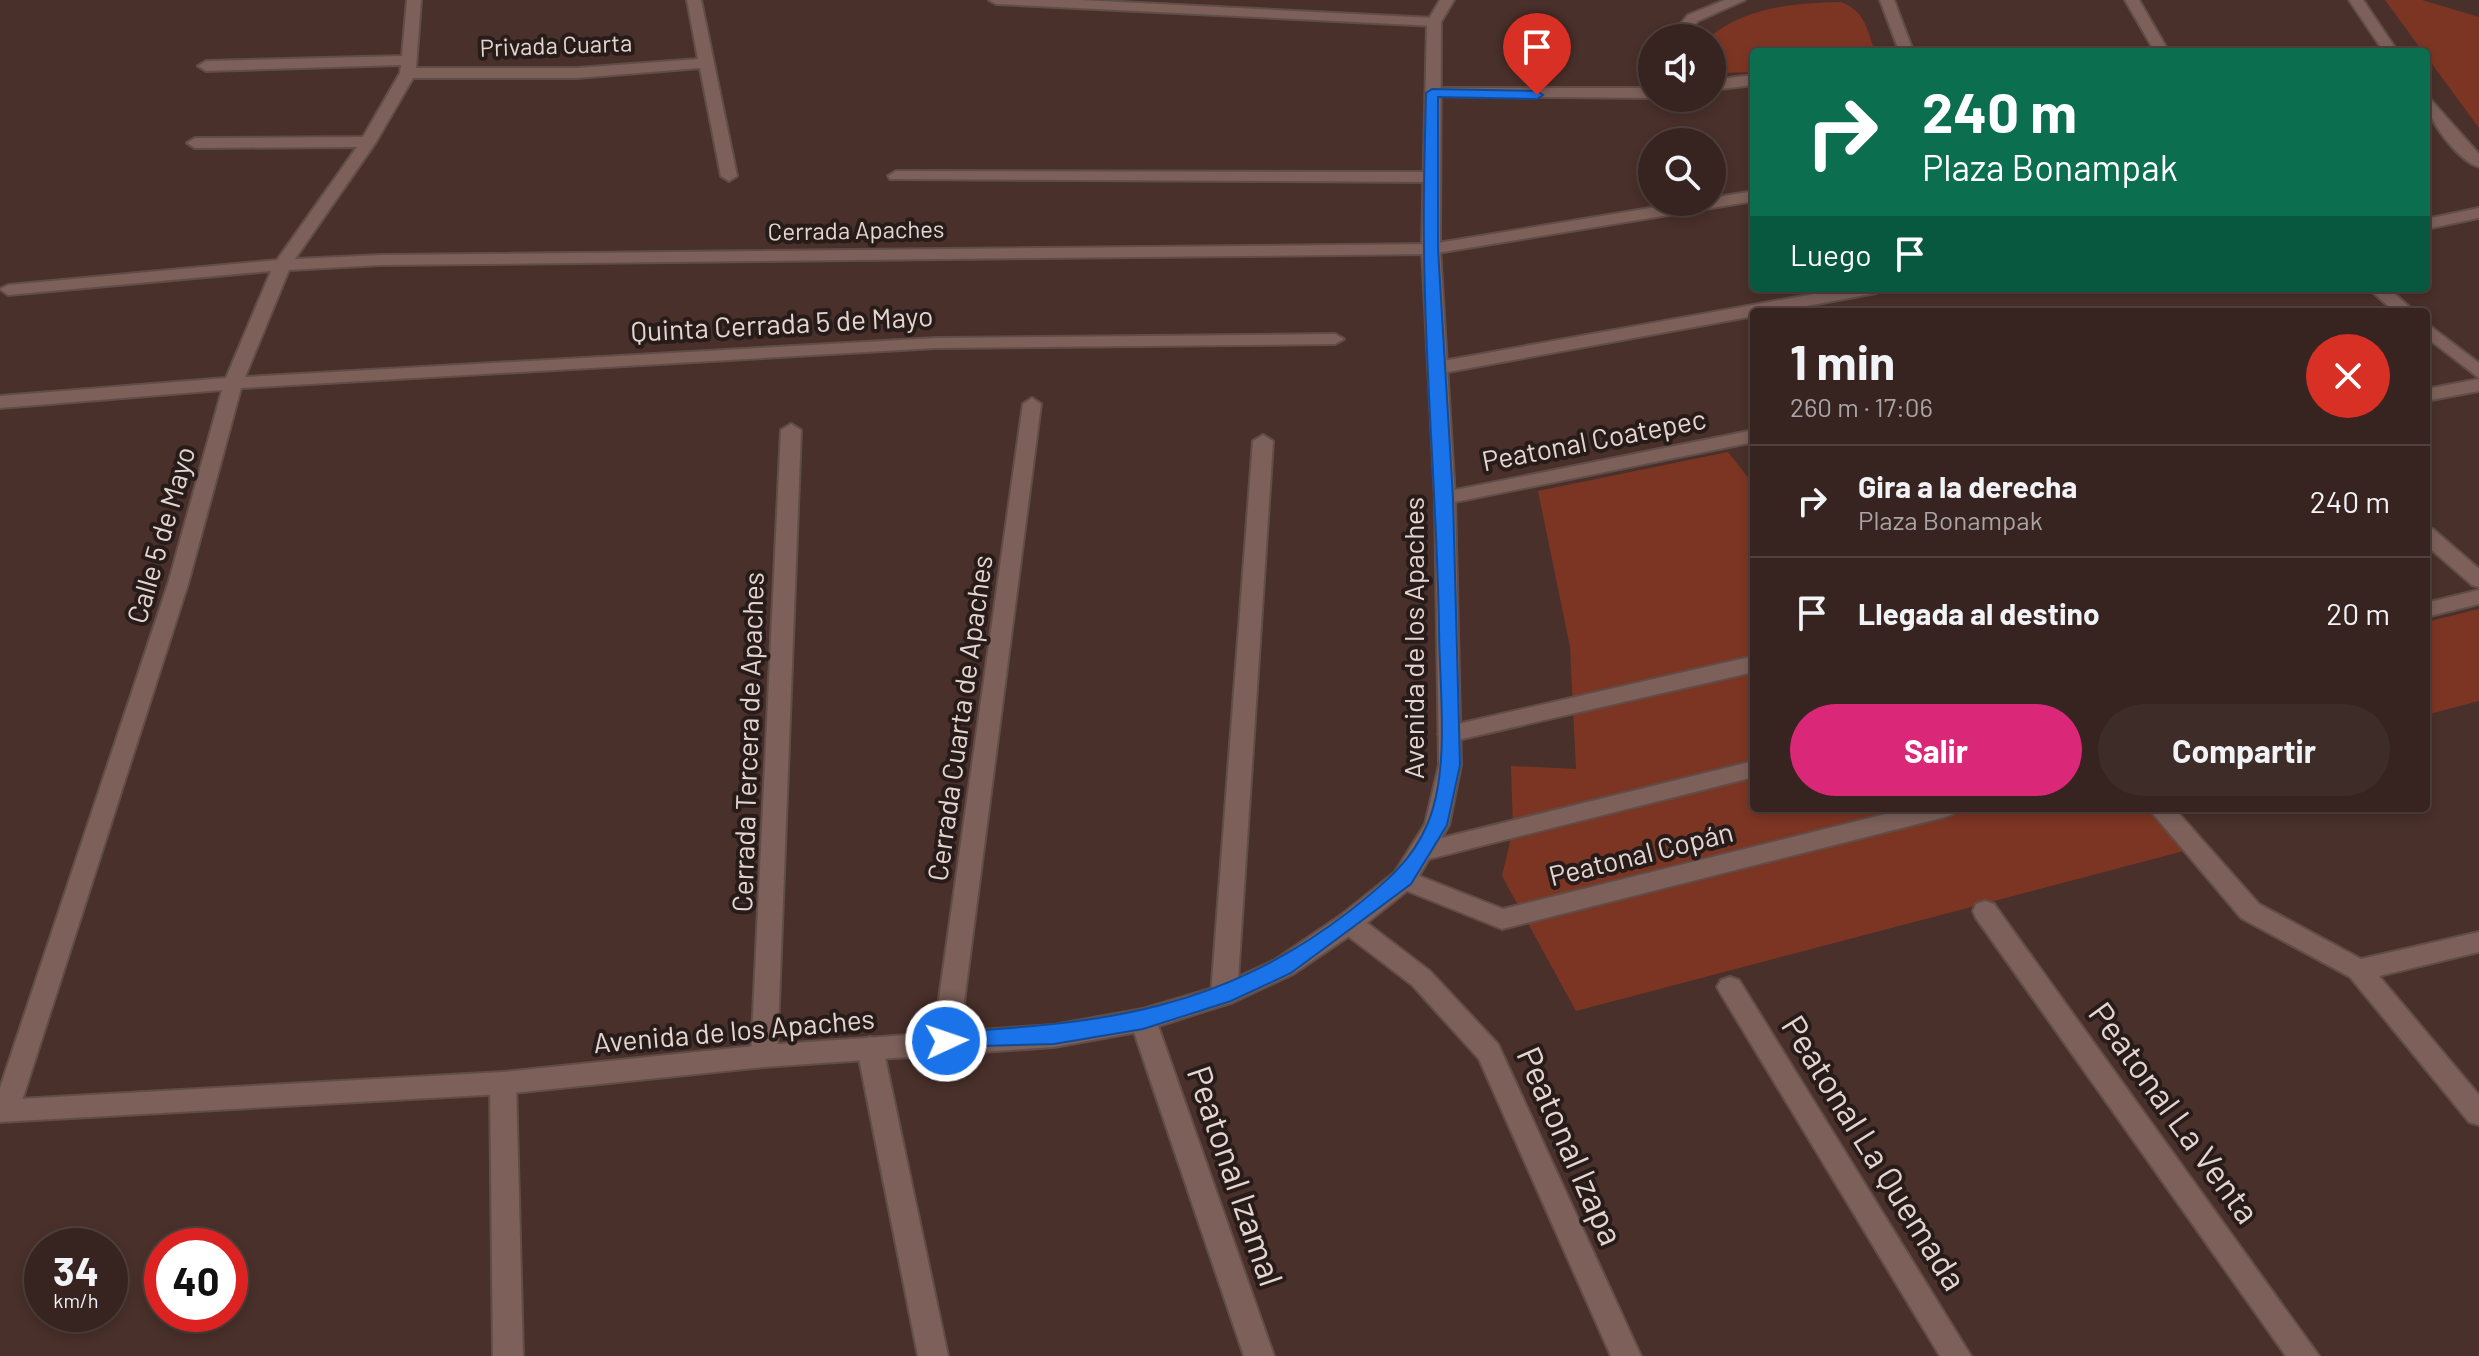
<!DOCTYPE html>
<html lang="es">
<head>
<meta charset="utf-8">
<style>
	:root { --surface:#372420; --page:#3e2c29; --text:#f1f3f6; --muted:#aaa4a5; --line:#51413e; --accent:#db2777 }
	body { margin:0; font-family:Barlow,sans-serif; background:var(--page); color:var(--text); height:100vh; display:flex; flex-direction:column; font-size:30px; white-space:nowrap }
	* { box-sizing:border-box; margin:0 }
	p { font-size:26px; color:var(--muted) }
	.icon { flex:none; width:44px; height:44px; fill:none; stroke:currentColor; stroke-width:2; stroke-linecap:round; stroke-linejoin:round }
	.map { position:relative; flex:1; overflow:hidden }
	.side { position:absolute; left:1750px; top:308px; width:680px; height:504px; display:flex; flex-direction:column; background:var(--surface); border-radius:8px; box-shadow:0 4px 12px #0003,0 0 0 2px var(--line) }
	.side>* { flex:none }
	.guide { position:absolute; left:1750px; top:48px; width:680px; height:244px; border-radius:8px; box-shadow:0 4px 12px #0003,0 0 0 2px var(--line); background:#0b6e4f; color:#fff; overflow:hidden }
	.controls { position:absolute; left:1638px; top:24px; display:grid; gap:16px }
	.controls a { display:grid; place-items:center; width:88px; height:88px; border-radius:50%; background:var(--surface); box-shadow:0 4px 12px #0003,0 0 0 2px var(--line); font-size:40px }
	.speed { position:absolute; left:24px; top:1228px; display:flex; gap:16px; font-size:40px; font-weight:700; text-align:center }
	.speed>* { display:grid; place-content:center; width:104px; height:104px; border-radius:50%; background:var(--surface); box-shadow:0 4px 12px #0003,0 0 0 2px var(--line); line-height:1 }
	.speed small { font-size:20px; font-weight:400 }
	.speed .limit { border:12px solid #d22; background:#fff; color:#111 }
	.pin { position:absolute; display:grid; place-items:center; width:68px; height:68px; color:#fff; margin:-82px -34px; border-radius:50% 50% 50% 0; rotate:-45deg; box-shadow:0 0 8px #0007 }
	.pin .icon { rotate:45deg }
	.me { position:absolute; width:88px; margin:-44px; rotate:87deg; stroke-linejoin:round; filter:drop-shadow(0 0 6px #0008) }
	.turn { display:flex; align-items:center; gap:28px; height:168px; padding:0 40px; font-size:36px }
	.turn .icon { width:104px; height:104px; stroke-width:2.5 }
	.turn b { display:block; font-size:56px; line-height:68px }
	.then { display:flex; align-items:center; height:76px; padding:0 40px; background:#0003; gap:16px; font-size:30px }
	.round { display:grid; place-items:center; flex:none; width:84px; height:84px; border-radius:42px; background:var(--page) }
	.headline { display:flex; align-items:center; justify-content:space-between; height:136px; padding:0 40px }
	h1 { font-size:48px; font-weight:700; line-height:60px }
	.action { display:flex; gap:16px; margin-top:auto; padding:16px 40px }
	.action a { flex:1; height:92px; border-radius:48px; background:var(--accent); color:#fff; font-size:32px; font-weight:700; line-height:92px; text-align:center }
	.action a+a { background:var(--page); color:var(--text) }
	ul { padding:0; list-style:none }
	li { display:flex; align-items:center; gap:24px; height:112px; padding:0 40px; border-top:2px solid var(--line) }
	li div { flex:1 }
	li b { display:block; font-size:30px }
	li em { font-style:normal }
	.map>svg:first-child { display:block }
	.green { fill:#7d3523 }
	.lines { fill:none; stroke-linecap:round; stroke-linejoin:round }
	.service-casing { stroke:#614d47; stroke-width:4 }
	.pedestrian-casing { stroke:#614d47; stroke-width:4 }
	.minor-casing { stroke:#614d47; stroke-width:4 }
	.tertiary-casing { stroke:#614d47; stroke-width:4 }
	.service { fill:#7c6059; fill-rule:evenodd }
	.pedestrian { fill:#7c6059; fill-rule:evenodd }
	.minor { fill:#7c6059; fill-rule:evenodd }
	.tertiary { fill:#7c6059; fill-rule:evenodd }
	.route { fill:#1a73e8; stroke:#114b97; stroke-width:2 }
	.labels { text-anchor:middle; stroke-width:8; stroke-linejoin:round; paint-order:stroke }
	.far-street-label { font-size:24px; fill:#e5d5d1; stroke:#271c19 }
	.street-label { font-size:28px; fill:#e5d5d1; stroke:#271c19 }
	.near-street-label { font-size:34px; fill:#e5d5d1; stroke:#271c19 }
</style>
</head>
<body>
<div class="map">
<svg width="2479" height="1356" viewBox="0 0 2479 1356">
	<rect width="100%" height="100%" fill="#49302a"/>
	<g class="green">
		<polygon points="2385,0 2422,0 2479,17 2479,128"/>
		<path d="M1841,2c24,9 26,27 34,50h-121v20l-34,1 -8,-18 -1,-19c35,-29 85,-33 130,-34z"/>
		<polygon points="1728,452 1754,485 1754,808 2160,808 2195,848 1576,1011 1502,876 1513,829 1511,766 1576,769 1570,647 1538,491"/>
		<polygon points="2479,609 2479,701 2426,715 2426,622"/>
	</g>
	<g class="lines">
		<g class="service-casing">
			<g id="service">
				<polygon points="989,0 1081,0 1434,18 1441,22 1434,26 996,4"/>
				<polygon points="896,171 1431,172 1439,177 1431,182 890,179 888,176"/>
				<polygon points="2479,379 2479,391 2426,401 2426,389"/>
				<polygon points="2426,527 2433,529 2479,569 2479,587 2472,585 2426,545"/>
				<polygon points="1754,761 1754,777 1421,861 1413,858 1409,852 1413,846 1421,843"/>
			</g>
		</g>
		<g class="pedestrian-casing">
			<g id="pedestrian">
				<polygon points="1754,191 1754,201 1431,254 1422,249 1431,244 1687,202 1712,202 1712,198"/>
				<polygon points="1847,288 1885,288 1876,293 1774,312 1754,312 1754,316 1437,374 1428,368 1437,362"/>
				<polygon points="1754,430 1754,442 1445,504 1435,498 1445,492"/>
				<polygon points="2479,590 2479,604 2426,617 2426,603"/>
				<polygon points="1754,656 1754,672 1449,742 1438,734 1449,726"/>
				<polygon points="1910,808 1957,808 1953,814 1945,817 1502,929 1395,886 1392,879 1395,872 1404,870 1503,909"/>
				<polygon points="2148,808 2174,808 2259,904 2361,959 2479,932 2479,952 2379,976 2479,1095 2479,1125 2469,1122 2350,977 2241,918"/>
				<polygon points="1985,901 1994,904 2319,1356 2286,1356 1976,918 1973,911 1976,904"/>
				<polygon points="1349,913 1358,916 1430,971 1498,1044 1641,1356 1611,1356 1479,1059 1412,985 1340,930 1337,923 1340,916"/>
				<polygon points="1730,977 1739,980 1971,1356 1940,1356 1721,994 1717,987 1721,980"/>
				<polygon points="1143,1009 1152,1013 1156,1020 1274,1356 1244,1356 1130,1020 1134,1013"/>
				<polygon points="870,1037 879,1040 883,1048 948,1356 918,1356 857,1048 861,1040"/>
			</g>
		</g>
		<g class="minor-casing">
			<g id="minor">
				<polygon points="407,0 421,0 416,68 577,68 698,59 687,0 701,0 737,176 729,181 721,176 700,68 577,78 413,78 376,142 295,259 381,255 1431,244 1440,249 1431,254 381,265 289,270 245,377 936,338 1335,334 1344,339 1335,344 936,348 241,388 188,584 19,1110 16,1118 0,1119 0,1088 168,584 222,390 0,408 0,396 226,378 271,271 8,295 0,289 8,285 277,260 357,147 195,148 187,143 195,138 363,137 400,73 401,65 206,71 198,66 206,61 402,56"/>
				<polygon points="1725,0 1745,0 1698,21 1684,38 1669,38 1688,15"/>
				<polygon points="1880,0 1894,0 1912,48 1910,52 1896,52 1898,48"/>
				<polygon points="2125,0 2139,0 2169,52 2155,52"/>
				<polygon points="2349,0 2363,0 2398,52 2384,52"/>
				<polygon points="1754,75 1754,85 1712,90 1712,80"/>
				<polygon points="1432,88 1652,88 1652,98 1427,96 1427,90"/>
				<path d="M2426,98l5,2 48,54v13c-21,-6 -53,-48 -53,-69z"/>
				<polygon points="2479,208 2479,218 2426,229 2426,219"/>
				<polygon points="2368,288 2388,288 2415,312 2395,312"/>
				<polygon points="2426,323 2479,363 2479,378 2426,337"/>
				<polygon points="1032,398 1041,404 959,1041 955,1049 946,1052 937,1049 933,1041 1023,404"/>
				<polygon points="791,424 801,430 777,1056 773,1064 764,1067 755,1064 751,1056 781,430"/>
				<polygon points="1263,435 1273,441 1237,995 1233,1002 1224,1005 1215,1002 1211,995 1253,441"/>
				<polygon points="503,1072 512,1075 516,1083 523,1356 493,1356 490,1083 494,1075"/>
			</g>
		</g>
		<g class="tertiary-casing">
			<polygon id="tertiary" points="1440,0 1454,0 1441,22 1440,249 1455,498 1461,765 1449,825 1413,886 1358,930 1293,974 1233,1002 1143,1031 1054,1047 764,1067 503,1094 0,1122 0,1100 503,1072 764,1045 1054,1025 1143,1009 1217,987 1275,960 1340,916 1395,872 1425,824 1439,765 1435,498 1422,249 1427,22"/>
		</g>
		<use href="#service" class="service"/>
		<use href="#pedestrian" class="pedestrian"/>
		<use href="#minor" class="minor"/>
		<use href="#tertiary" class="tertiary"/>
	</g>
	<path class="route" d="M1432,89l105,2 6,4 -6,4 -99,-2v152l15,249 7,267 -13,60 -36,59 -120,89 -60,28 -88,28 -89,15 -116,3 -3,-6 3,-7 8,-2c157,-8 276,-22 405,-122 31,-25 60,-47 76,-85 24,-55 12,-139 12,-198 -2,-127 -14,-253 -15,-380 -1,-51 1,-103 2,-154z"/>
	<g class="labels">
		<g class="far-street-label">
			<text transform="translate(556 46) rotate(-2)" y="8">Privada Cuarta</text>
			<text transform="translate(856 231) rotate(-1)" y="8">Cerrada Apaches</text>
		</g>
		<g class="street-label">
			<text transform="translate(782 324) rotate(-3)" y="10">Quinta Cerrada 5 de Mayo</text>
			<text transform="translate(1594 440) rotate(-11)" y="10">Peatonal Coatepec</text>
			<text transform="translate(161 535) rotate(-74)" y="10">Calle 5 de Mayo</text>
			<text transform="translate(1414 638) rotate(-90)" y="10">Avenida de los Apaches</text>
			<text transform="translate(960 718) rotate(-82)" y="10">Cerrada Cuarta de Apaches</text>
			<text transform="translate(748 742) rotate(-88)" y="10">Cerrada Tercera de Apaches</text>
			<text transform="translate(1641 854) rotate(-14)" y="10">Peatonal Copán</text>
			<text transform="translate(734 1031) rotate(-5)" y="10">Avenida de los Apaches</text>
		</g>
		<g class="near-street-label">
			<text transform="translate(2174 1113) rotate(54)" y="12">Peatonal La Venta</text>
			<text transform="translate(1570 1146) rotate(66)" y="12">Peatonal Izapa</text>
			<text transform="translate(1874 1153) rotate(58)" y="12">Peatonal La Quemada</text>
			<text transform="translate(1235 1176) rotate(71)" y="12">Peatonal Izamal</text>
		</g>
	</g>
</svg>
<div class="controls">
<a><svg class="icon" aria-label="sound" viewBox="0 0 24 24"><path d="M4 9h4l5-4v14l-5-4H4zM17 9q2 3 0 6"/></svg></a>
<a><svg class="icon" aria-label="search" viewBox="0 0 24 24"><circle cx="10" cy="10" r="6"/><path d="M15 15l6 6"/></svg></a>
</div>
<div class="speed"><div>34<small>km/h</small></div><div class="limit">40</div></div>
<div class="pin" style="left:1537px;top:95px;background:#d93025"><svg class="icon" aria-label="arrive" viewBox="0 0 24 24"><path d="M6 21V4h12l-3 4 3 4H6"/></svg></div>
<svg class="me" style="left:946px;top:1041px" viewBox="-20 -20 40 40"><circle r="17" fill="#1a73e8" stroke="#fff" stroke-width="3"/><path d="M0-11L8 9 0 5-8 9z" fill="#fff"/></svg>
<div class="guide">
<div class="turn"><svg class="icon" aria-label="right" viewBox="0 0 24 24"><path d="M7 20v-9h11M14 6l5 5-5 5"/></svg><div><b>240 m</b>Plaza Bonampak</div></div>
<div class="then">Luego<svg class="icon" aria-label="arrive" viewBox="0 0 24 24"><path d="M6 21V4h12l-3 4 3 4H6"/></svg></div>
</div>
<section class="side">
<div class="headline"><div><h1>1 min</h1><p>260 m · 17:06</p></div><a class="round" style="background:#d93025;color:#fff"><svg class="icon" aria-label="close" viewBox="0 0 24 24"><path d="M6 6l12 12M18 6L6 18"/></svg></a></div>
<ul>
<li><svg class="icon" aria-label="right" viewBox="0 0 24 24"><path d="M7 20v-9h11M14 6l5 5-5 5"/></svg><div><b>Gira a la derecha</b><p>Plaza Bonampak</p></div><em>240 m</em></li>
<li><svg class="icon" aria-label="arrive" viewBox="0 0 24 24"><path d="M6 21V4h12l-3 4 3 4H6"/></svg><div><b>Llegada al destino</b></div><em>20 m</em></li>
</ul>
<div class="action"><a>Salir</a><a>Compartir</a></div>
</section>
</div>
</body>
</html>
